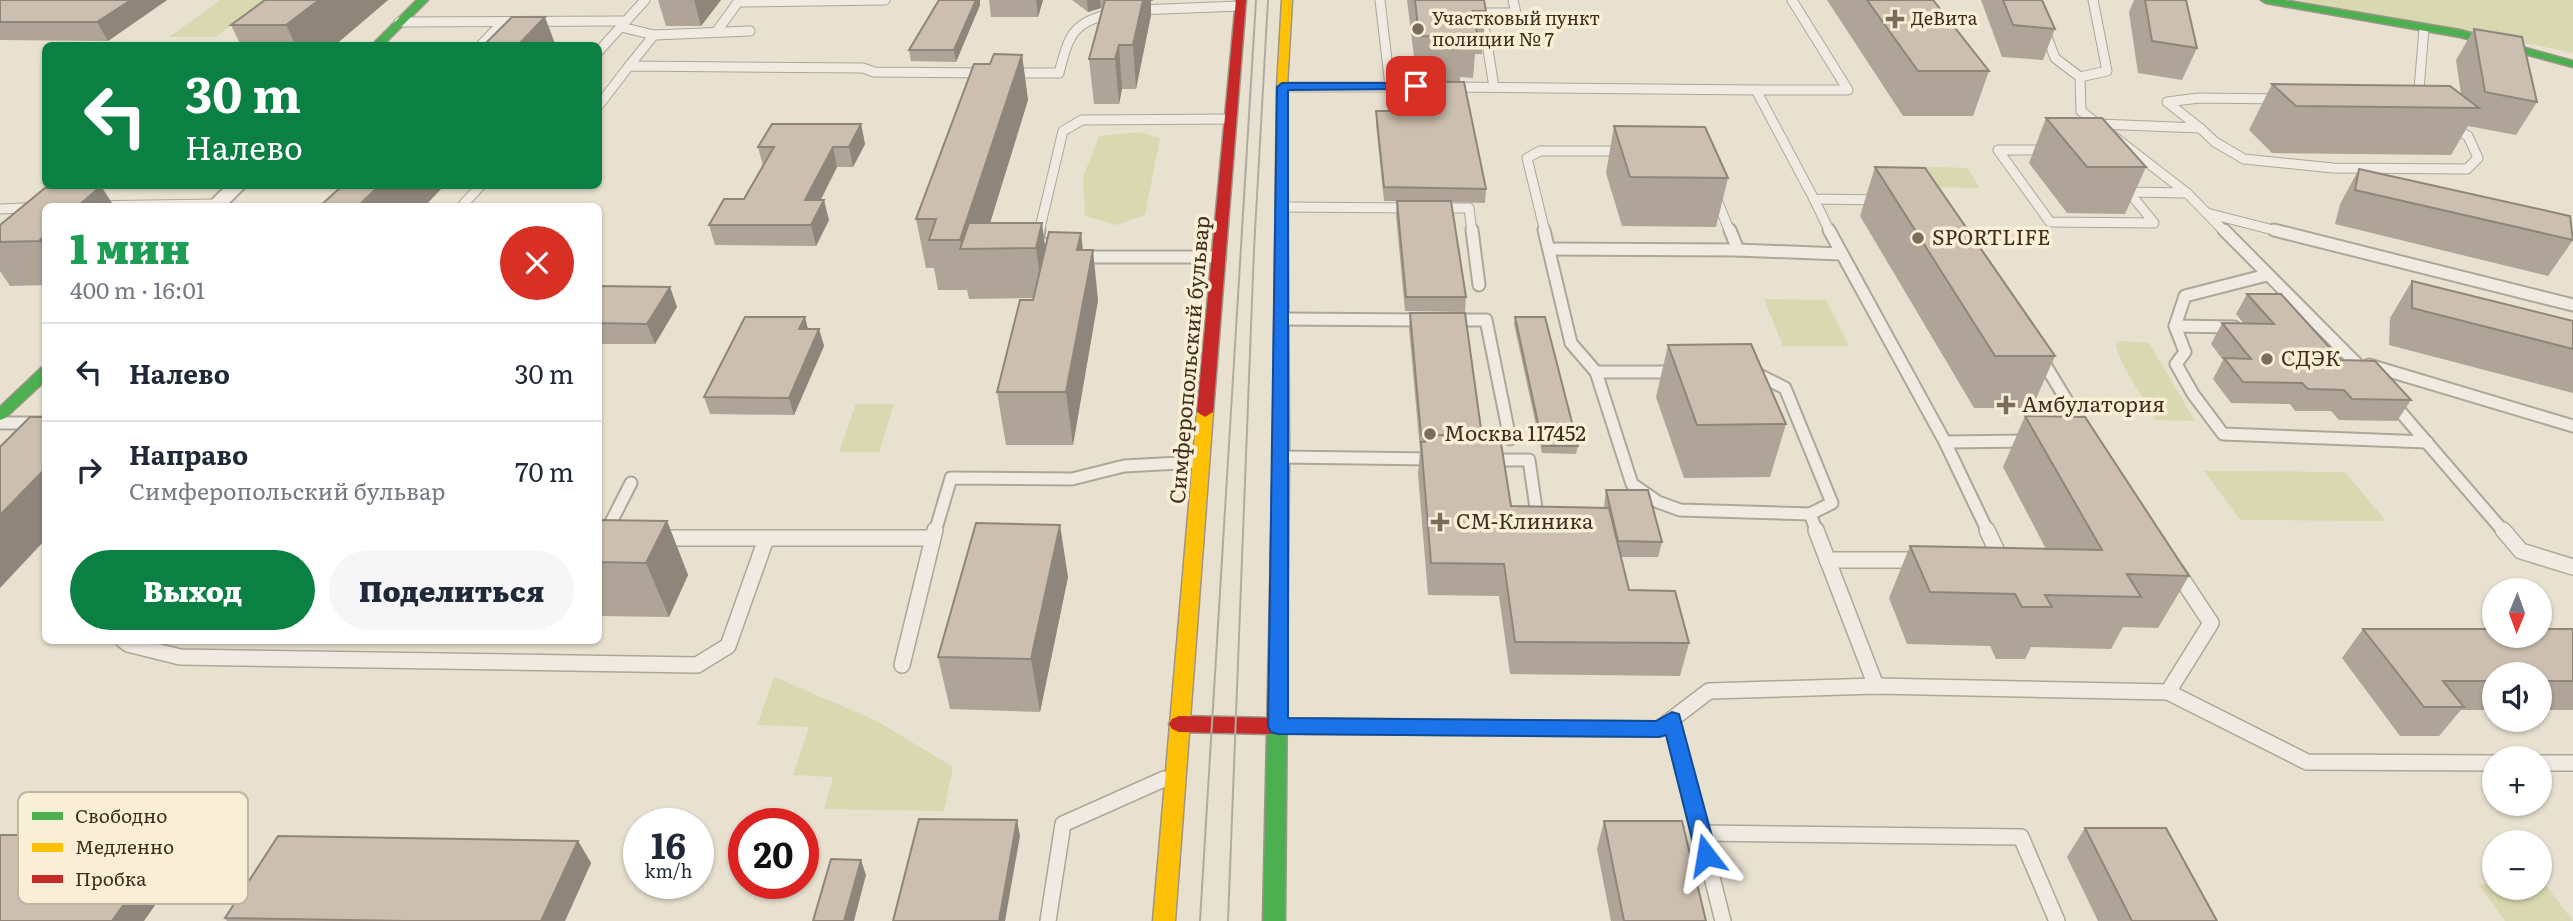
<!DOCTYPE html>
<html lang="ru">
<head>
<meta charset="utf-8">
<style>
	:root { --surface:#fff; --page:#f6f6f7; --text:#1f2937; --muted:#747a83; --line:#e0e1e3; --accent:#0b8043 }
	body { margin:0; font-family:Literata,serif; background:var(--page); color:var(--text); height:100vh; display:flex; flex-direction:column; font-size:26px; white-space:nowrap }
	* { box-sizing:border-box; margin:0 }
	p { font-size:23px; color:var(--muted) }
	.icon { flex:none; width:38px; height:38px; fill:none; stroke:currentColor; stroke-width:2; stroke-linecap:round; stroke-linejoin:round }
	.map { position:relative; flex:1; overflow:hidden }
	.sheet { position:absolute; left:42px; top:203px; width:560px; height:441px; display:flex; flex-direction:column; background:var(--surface); border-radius:10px; box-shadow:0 2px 5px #0004 }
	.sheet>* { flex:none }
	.hud { position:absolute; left:42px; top:42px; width:560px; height:147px; border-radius:10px; box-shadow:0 2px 5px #0004; background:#0b8043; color:#fff; overflow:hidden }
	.needle { width:46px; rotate:181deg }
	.buttons { position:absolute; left:2482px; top:578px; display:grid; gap:14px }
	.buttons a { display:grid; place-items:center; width:70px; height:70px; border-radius:50%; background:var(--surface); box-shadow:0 2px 5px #0004; font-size:35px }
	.speed { position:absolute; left:623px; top:808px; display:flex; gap:14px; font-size:35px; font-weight:700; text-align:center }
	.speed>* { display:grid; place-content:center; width:91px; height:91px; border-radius:50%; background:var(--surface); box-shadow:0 2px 5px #0004; line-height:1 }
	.speed small { font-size:18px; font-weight:400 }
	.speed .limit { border:10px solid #d22; background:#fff; color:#111 }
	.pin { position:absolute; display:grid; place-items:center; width:60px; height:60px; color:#fff; margin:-30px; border-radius:14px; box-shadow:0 4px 10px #0006 }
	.me { position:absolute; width:77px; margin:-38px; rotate:346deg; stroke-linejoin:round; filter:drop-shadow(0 0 5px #0008) }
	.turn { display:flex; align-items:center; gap:24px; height:147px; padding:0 28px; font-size:32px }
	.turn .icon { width:91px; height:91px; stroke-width:2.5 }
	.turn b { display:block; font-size:49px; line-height:60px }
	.round { display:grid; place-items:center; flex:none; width:74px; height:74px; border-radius:37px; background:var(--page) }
	.head { display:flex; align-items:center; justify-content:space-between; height:119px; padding:0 28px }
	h1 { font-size:42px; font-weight:800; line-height:52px; color:#1e9e55 }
	.action { display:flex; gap:14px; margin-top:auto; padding:14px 28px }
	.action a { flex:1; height:80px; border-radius:42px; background:var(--accent); color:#fff; font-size:28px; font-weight:800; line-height:80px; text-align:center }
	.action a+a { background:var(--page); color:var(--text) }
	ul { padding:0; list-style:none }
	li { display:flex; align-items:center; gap:21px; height:98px; padding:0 28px; border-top:2px solid var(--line) }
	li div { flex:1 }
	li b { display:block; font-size:26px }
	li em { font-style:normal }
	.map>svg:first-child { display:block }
	.green { fill:#d8d9b1 }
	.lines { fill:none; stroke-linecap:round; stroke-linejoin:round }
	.lane-far2-casing { stroke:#aea698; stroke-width:11 }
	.lane-far1-casing { stroke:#aea698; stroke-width:15 }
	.lane-casing { stroke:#aea698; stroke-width:18 }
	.street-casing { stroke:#aea698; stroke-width:4 }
	.fast-casing { stroke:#9d9588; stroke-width:3 }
	.slow-casing { stroke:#9d9588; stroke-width:3 }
	.jam-casing { stroke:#9d9588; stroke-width:3 }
	.lane-far2 { stroke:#f0ebe2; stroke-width:9 }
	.lane-far1 { stroke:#f0ebe2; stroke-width:11 }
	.lane { stroke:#f0ebe2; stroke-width:15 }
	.street { fill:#f0ebe2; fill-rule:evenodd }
	.fast { fill:#4caf50; fill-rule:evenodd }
	.slow { fill:#ffc107; fill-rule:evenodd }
	.jam { fill:#c62828; fill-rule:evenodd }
	.tram { stroke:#afaba2; stroke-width:2 }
	.wall { fill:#afa497 }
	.shaded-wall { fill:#8f867b }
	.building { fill:#ccbfb0; stroke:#8f867b; stroke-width:2 }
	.route { fill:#1a73e8; stroke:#114b97; stroke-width:2 }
	.poi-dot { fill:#7a6d5c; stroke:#f9efd6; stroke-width:2.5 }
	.labels { text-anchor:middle; stroke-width:7; stroke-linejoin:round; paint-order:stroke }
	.far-poi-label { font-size:18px; fill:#3f2e1e; stroke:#f9efd6; text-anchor:start }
	.poi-label { font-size:21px; fill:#3f2e1e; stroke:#f9efd6; text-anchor:start }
	.street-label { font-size:21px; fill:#3f2e1e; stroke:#f9efd6 }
	.key { fill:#f9efd6; stroke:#c1b59f; stroke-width:2 }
	.key-label { font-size:19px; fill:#3f2e1e }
</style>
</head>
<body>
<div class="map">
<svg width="2573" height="921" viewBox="0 0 2573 921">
	<rect width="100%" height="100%" fill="#e8e1d0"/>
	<g class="green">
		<polygon points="220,0 265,0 216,37 169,37"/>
		<polygon points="2296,0 2573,0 2573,53 2540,46"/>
		<polygon points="1140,132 1160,138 1145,215 1116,225 1085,216 1083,177 1099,136"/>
		<polygon points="1907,166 1967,168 1980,188 1919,187"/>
		<polygon points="1764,299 1826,300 1849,346 1783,346"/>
		<polygon points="2122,341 2149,343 2195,421 2156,420 2125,369 2115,345"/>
		<polygon points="856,404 894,404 879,452 839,452"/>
		<polygon points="2204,471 2345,472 2386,521 2240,520"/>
		<polygon points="774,677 877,721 953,767 944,811 824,809 833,777 793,775 809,727 757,725"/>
		<polygon points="2478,884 2539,887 2539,884 2545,884 2573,921 2505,921"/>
	</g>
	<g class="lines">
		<g class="lane-far2-casing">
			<g id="lane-far2">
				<polyline points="1380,0 1390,86"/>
				<polyline points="2033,0 2055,58 2080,77 2081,111 2187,193 2225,232"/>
				<polyline points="1137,10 1241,6"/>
				<polyline points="399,22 626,21"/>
				<polyline points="621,27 654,35 750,31"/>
				<polyline points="717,31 738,2 885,0"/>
				<polyline points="480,46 502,23"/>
				<polyline points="598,52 645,0"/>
				<polyline points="629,66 654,35"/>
				<path d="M1010,73h49c11,-42 14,-50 57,-61"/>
				<polyline points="2080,77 2107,71 2093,0"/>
				<polyline points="1282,87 1432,87"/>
				<polyline points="1451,87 1756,90 1814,199 1881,200"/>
				<polyline points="1494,87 1482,13 1516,13 1513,0"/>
				<polyline points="1756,90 1848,90 1792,0"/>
				<polyline points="2418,101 2424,29"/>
				<polyline points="599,105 629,66 863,68 874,72 988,73"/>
				<polyline points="2098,124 2200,128 2167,102 2199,98 2282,99"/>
				<polyline points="2200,128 2215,142 2244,159 2333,168 2467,169 2478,158 2468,136 2449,125"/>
				<polyline points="2049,150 1998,150 2050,222 2154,223 2129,192"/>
				<polyline points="2122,184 2129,192 2187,193"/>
				<polyline points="1715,195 1730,232"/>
				<polyline points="1814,199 1830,232"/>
				<polyline points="82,206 218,204"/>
				<polyline points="462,206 480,186"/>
				<polyline points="1283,207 1412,208"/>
				<polyline points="1437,208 1469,208 1472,232"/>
				<polyline points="0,209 46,207"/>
				<polyline points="2207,213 2281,232"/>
				<polyline points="1039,232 1063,131 1082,120 1232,119"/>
				<polyline points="1545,232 1527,158 1540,151 1626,151"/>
			</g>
		</g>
		<g class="lane-far1-casing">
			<g id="lane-far1">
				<polyline points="1039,230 1037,240 1060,255"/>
				<polyline points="1472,230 1479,285"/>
				<polyline points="1544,230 1571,343 1596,372"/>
				<polyline points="1730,230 1738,250"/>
				<polyline points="1829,230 1945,442 1988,532"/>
				<polyline points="2224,230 2366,373"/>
				<polyline points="2274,230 2573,305"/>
				<polyline points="1549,249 1738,250 1841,254"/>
				<polyline points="1077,257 1220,257"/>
				<polyline points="1282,319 1425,320"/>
				<polyline points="1450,320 1486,320 1510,439"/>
				<polyline points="2175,326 2185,296 2267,275"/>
				<polyline points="2234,327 2175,326 2185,352 2176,364 2193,394 2223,434 2427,442"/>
				<polyline points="2041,358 2084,429"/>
				<polyline points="2369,365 2573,426"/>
				<polyline points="1678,372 1596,372 1632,484 1658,502 1680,510 1810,514"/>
				<polyline points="1753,372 1785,388 1832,503 1810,514 1817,532"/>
				<polyline points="2392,402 2504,532"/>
				<polyline points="0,423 46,423"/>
				<polyline points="1945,442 2029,441"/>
				<polyline points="1281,457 1434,459"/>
				<polyline points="1488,460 1529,460 1538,522"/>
				<polyline points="606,532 631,483"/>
				<polyline points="935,532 951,478 1072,479 1124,466 1198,462"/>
			</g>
		</g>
		<g class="lane-casing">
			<g id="lane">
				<polyline points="1816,530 1876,686"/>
				<polyline points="1987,530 2001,560"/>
				<polyline points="2503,530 2521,551 2573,567"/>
				<polyline points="605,534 607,530"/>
				<polyline points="658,538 933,538 935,530"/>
				<polyline points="1827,560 1920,560"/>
				<polyline points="123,640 128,644 180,657 697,665 728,646 766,539"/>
				<polyline points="902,665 933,538"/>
				<polyline points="2168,692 2307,762 2494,763"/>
				<polyline points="1672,719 1723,921"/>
				<polyline points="1284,726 1659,729 1709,691 1876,686 2168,692 2211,623 2176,570"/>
				<polyline points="2539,763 2573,763"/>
				<polyline points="1701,833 2021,837 2057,921"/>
				<polyline points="1048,921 1063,824 1164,779"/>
			</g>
		</g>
		<g class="street-casing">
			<polygon id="street" points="226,186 246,186 226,206 206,206"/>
		</g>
		<g class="fast-casing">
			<g id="fast">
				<polygon points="417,0 428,0 382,46 371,46"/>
				<polygon points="2261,0 2283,0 2460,30 2573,61 2573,67 2460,37 2266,3"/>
				<polygon points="46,367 46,380 5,418 0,420 0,407 41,368"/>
				<polygon points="1281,450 1289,455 1285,921 1263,921 1273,455"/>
			</g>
		</g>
		<g class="slow-casing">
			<g id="slow">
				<polygon points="1282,0 1292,0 1287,87 1289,455 1281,460 1273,455 1277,87"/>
				<polygon points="1205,407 1213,412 1175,921 1153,921 1197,412"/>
			</g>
		</g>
		<g class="jam-casing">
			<g id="jam">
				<polygon points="1236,0 1246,0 1213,412 1205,417 1197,412"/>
				<polygon points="1179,716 1278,718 1285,721 1288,726 1285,731 1278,734 1179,732 1172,729 1169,724 1172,719"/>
			</g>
		</g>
		<use href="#lane-far2" class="lane-far2"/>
		<use href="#lane-far1" class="lane-far1"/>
		<use href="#lane" class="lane"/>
		<use href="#street" class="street"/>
		<use href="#fast" class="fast"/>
		<use href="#slow" class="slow"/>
		<use href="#jam" class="jam"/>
		<g class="tram">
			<polyline points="1200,921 1256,0"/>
			<polyline points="1228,921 1254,249 1268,0"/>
		</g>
	</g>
	<g class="wall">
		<polygon points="0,0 167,0 108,41 0,40"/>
		<polygon points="388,0 334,46 241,46 231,25"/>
		<polygon points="658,0 721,0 701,26 666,26"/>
		<polygon points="939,0 980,0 980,5 956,62 911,61 909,50"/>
		<polygon points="989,0 1043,0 1038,17 991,17"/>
		<polygon points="1072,0 1154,0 1151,1 1151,15 1136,89 1122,89 1119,104 1094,104 1089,59 1101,14 1101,8 1088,12"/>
		<polygon points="1407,0 1484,0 1486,11 1482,54 1475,54 1473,78 1460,77 1460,81 1417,81"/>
		<polygon points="1827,0 1933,0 1989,71 1973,116 1903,116"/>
		<polygon points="1981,0 2042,0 2055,29 2043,60 2002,57"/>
		<polygon points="2134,0 2186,0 2197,48 2182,80 2138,73 2129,12"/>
		<polygon points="2474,29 2537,102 2516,135 2468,126 2451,155 2272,153 2249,130 2272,84 2461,94 2456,60"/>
		<polygon points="1022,55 1028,100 990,223 1045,249 1081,233 1083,250 1098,300 1073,445 1006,445 997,392 1034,298 969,299 967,290 938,290 934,268 926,268 916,219"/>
		<polygon points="1419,82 1486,189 1485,203 1451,202 1466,297 1465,312 1405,311 1396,215 1397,201 1384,201 1376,124 1376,111 1403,111 1404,100 1419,100"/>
		<polygon points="2046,118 2146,167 2125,214 2067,213 2029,163"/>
		<polygon points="861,124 865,144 853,167 837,167 821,200 829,220 816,246 715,245 709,225 744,199 763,166 758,147"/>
		<polygon points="1614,126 1728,178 1716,227 1622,226 1606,173"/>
		<polygon points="1875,167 2055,356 2032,408 1974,408 1860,216"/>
		<polygon points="2359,169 2573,240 2548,276 2335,224 2340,204"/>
		<polygon points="0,225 39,241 46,250 46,285 10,286 0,271"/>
		<polygon points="2412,281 2573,321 2573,393 2389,345 2390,318"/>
		<polygon points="598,286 670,287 677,307 655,344 598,344"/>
		<polygon points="2247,294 2341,360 2411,400 2397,421 2339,420 2331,411 2295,411 2290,404 2231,403 2213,379 2223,360 2211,344 2222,323 2244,324 2236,314"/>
		<polygon points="1410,313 1482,436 1488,443 1511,506 1604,508 1606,490 1662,542 1658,557 1621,557 1629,590 1689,643 1680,676 1510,674 1499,596 1428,595 1418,474 1420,450 1409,328"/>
		<polygon points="805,317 808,329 819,329 824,346 794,415 710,414 704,397"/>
		<polygon points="1515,317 1578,446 1576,454 1542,453 1514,324"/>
		<polygon points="1668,345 1786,424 1770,477 1684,478 1656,397"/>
		<polygon points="2025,416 2189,576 2158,628 2123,627 2111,649 2031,647 2025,659 1996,659 1990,646 1907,644 1889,598 1910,546 2046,549 2003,467"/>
		<polygon points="598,520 667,521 688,575 669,617 598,616"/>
		<polygon points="1068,577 1040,712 950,709 938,657"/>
		<polygon points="2363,629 2573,629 2573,710 2539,710 2539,674 2494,674 2494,710 2461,710 2439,736 2400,736 2342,658"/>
		<polygon points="1604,821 1706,921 1611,921 1597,849"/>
		<polygon points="2085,828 2217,921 2098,921 2067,857"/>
		<polygon points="578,841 591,863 565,921 227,921 225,918"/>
	</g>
	<g class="shaded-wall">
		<polygon points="131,0 167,0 108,41 97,22"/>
		<polygon points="319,0 388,0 334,46 296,46 286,25"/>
		<polygon points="694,0 721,0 701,26"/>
		<polygon points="976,0 980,0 980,5 956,62 954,50"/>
		<polygon points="1036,0 1043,0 1038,17"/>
		<polygon points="1087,0 1100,0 1101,8 1088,12"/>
		<polygon points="1110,0 1154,0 1151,1 1151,15 1136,89 1133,45"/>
		<polygon points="545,17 556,46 517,46"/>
		<polygon points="1119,45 1122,89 1119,104 1115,59"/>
		<polygon points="1022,55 1028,100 982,249 962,249 960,240"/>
		<polygon points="861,124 865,144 853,167 849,147"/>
		<polygon points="833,147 837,167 810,220 805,200"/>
		<polygon points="101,186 114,206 78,206"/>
		<polygon points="379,186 444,186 425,206 358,206"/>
		<polygon points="824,200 829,220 816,246 811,225"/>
		<polygon points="1042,223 1049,273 1043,298 1036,248"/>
		<polygon points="1081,233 1086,282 1077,250"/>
		<polygon points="46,235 46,250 39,241"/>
		<polygon points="1093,250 1098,300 1073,445 1066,392"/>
		<polygon points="670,287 677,307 655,344 647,324"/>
		<polygon points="805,317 809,334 799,329"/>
		<polygon points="819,329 824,346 794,415 789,398"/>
		<polygon points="46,468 46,539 0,588 0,515"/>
		<polygon points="667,521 688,575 669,617 646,563"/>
		<polygon points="1060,525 1068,577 1040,712 1031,659"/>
		<polygon points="1017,820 1020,836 1005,921 999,921"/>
		<polygon points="173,835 190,855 144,921 112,921"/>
		<polygon points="578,841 591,863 565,921 541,921"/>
		<polygon points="861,860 866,875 854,921 844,921"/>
	</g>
	<g class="building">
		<polygon points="0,0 131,0 97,22 0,22"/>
		<polygon points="265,0 319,0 286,25 231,25"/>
		<polygon points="939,0 976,0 954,50 909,50"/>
		<polygon points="1105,0 1143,0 1133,45 1119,45 1115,59 1089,59"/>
		<polygon points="1415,0 1484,0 1486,11 1473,11 1477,33 1463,33 1463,37 1419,36"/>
		<polygon points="1867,0 1933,0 1989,71 1918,71"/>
		<polygon points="2003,0 2042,0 2055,29 2013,25"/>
		<polygon points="2145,0 2186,0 2197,48 2152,41"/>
		<polygon points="512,17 545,17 517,46 483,46"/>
		<polygon points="2474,29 2522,37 2537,102 2485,92"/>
		<polygon points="994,54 1022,55 960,240 929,240 936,219 916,219 974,64 990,64"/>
		<polygon points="1419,82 1464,82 1486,189 1384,187 1376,111 1405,111 1404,100 1421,100"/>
		<polygon points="2272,84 2450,86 2479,108 2296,106"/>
		<polygon points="2046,118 2102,118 2146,167 2087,167"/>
		<polygon points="772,124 861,124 849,147 833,147 805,200 824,200 811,225 709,225 724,199 744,199 774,147 758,147"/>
		<polygon points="1614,126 1705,127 1728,178 1630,177"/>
		<polygon points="1875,167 1925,168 2055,356 1995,356"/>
		<polygon points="2359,169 2570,216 2573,240 2355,190"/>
		<polygon points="101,186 78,206 46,206 46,235 39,241 0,242 0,225 45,188"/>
		<polygon points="342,186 379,186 358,206 320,206"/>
		<polygon points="1397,201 1451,201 1466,297 1406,297"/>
		<polygon points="969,223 1042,223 1036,248 960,249"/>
		<polygon points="1049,232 1081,233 1077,250 1093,250 1066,392 997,392 1020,300 1033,300"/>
		<polygon points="2412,281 2573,321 2573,349 2412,308"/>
		<polygon points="598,286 670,287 647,324 598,323"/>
		<polygon points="2247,294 2281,294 2341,360 2375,361 2411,400 2352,399 2344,390 2308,389 2302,383 2243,382 2224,358 2251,359 2222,323 2274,324"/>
		<polygon points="1410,313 1465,313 1482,436 1421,435"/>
		<polygon points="745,317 805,317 799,329 819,329 789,398 704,397"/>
		<polygon points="1515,317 1545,317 1578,446 1543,446"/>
		<polygon points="1751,344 1786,424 1697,425 1668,345"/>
		<polygon points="2025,416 2085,417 2189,576 2127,574 2141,597 2045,595 2052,607 2022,607 2015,594 1930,592 1910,546 2102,550"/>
		<polygon points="30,417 46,417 46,468 0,515 0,447"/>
		<polygon points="1424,435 1487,436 1488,443 1501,443 1511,506 1609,508 1629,590 1675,591 1689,643 1515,642 1504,564 1431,563 1421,442 1425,442"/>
		<polygon points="1606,490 1648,490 1662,542 1618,541"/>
		<polygon points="598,520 667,521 646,563 598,562"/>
		<polygon points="976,523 1060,525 1031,659 938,657"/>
		<polygon points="2363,629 2494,629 2494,635 2539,635 2539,629 2573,629 2573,681 2539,681 2539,674 2494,674 2494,681 2443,681 2464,707 2424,707"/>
		<polygon points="919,819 1017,820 999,921 893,921"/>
		<polygon points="1604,821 1682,821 1706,921 1624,921"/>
		<polygon points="2085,828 2166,828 2217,921 2132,921"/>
		<polygon points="0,835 173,835 112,921 0,921"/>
		<polygon points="278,836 578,841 541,921 408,921 225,918"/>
		<polygon points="831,859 861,860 844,921 813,921"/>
	</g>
	<polygon class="route" points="1416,83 1420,84 1420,89 1288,90 1288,718 1656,721 1672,712 1679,714 1717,855 1714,861 1706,864 1699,861 1696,855 1666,735 1659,737 1278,734 1271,732 1268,726 1277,87 1282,83"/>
	<g class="poi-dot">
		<path d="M1891.5 8.5h7v7h7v7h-7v7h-7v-7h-7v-7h7z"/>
		<circle cx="1418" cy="29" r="7"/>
		<circle cx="1918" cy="238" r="7"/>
		<circle cx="2267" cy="359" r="7"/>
		<path d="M2002.5 394.5h7v7h7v7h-7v7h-7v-7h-7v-7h7z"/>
		<circle cx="1430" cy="434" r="7"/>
		<path d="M1436.5 511.5h7v7h7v7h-7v7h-7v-7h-7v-7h7z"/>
	</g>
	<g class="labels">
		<g class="far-poi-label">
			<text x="1432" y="25">Участковый пункт<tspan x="1432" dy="21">полиции № 7</tspan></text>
			<text x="1911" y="25">ДеВита</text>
		</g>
		<g class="poi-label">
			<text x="1932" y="245">SPORTLIFE</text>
			<text x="2281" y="366">СДЭК</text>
			<text x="2022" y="412">Амбулатория</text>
			<text x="1444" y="441">Москва 117452</text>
			<text x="1456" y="529">СМ-Клиника</text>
		</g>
		<g class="street-label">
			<text transform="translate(1190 360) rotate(-85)" y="7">Симферопольский бульвар</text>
		</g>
	</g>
	<rect x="18" y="792" width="230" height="112" rx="10" class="key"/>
	<rect x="32" y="812" width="31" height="8" fill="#4caf50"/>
	<rect x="32" y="843" width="31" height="9" fill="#ffc107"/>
	<rect x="32" y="875" width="31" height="8" fill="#c62828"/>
	<g class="key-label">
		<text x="75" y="823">Свободно</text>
		<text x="75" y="854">Медленно</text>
		<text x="75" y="886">Пробка</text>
	</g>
</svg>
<div class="buttons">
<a><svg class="needle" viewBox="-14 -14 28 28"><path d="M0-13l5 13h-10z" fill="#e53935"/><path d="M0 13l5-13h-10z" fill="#747a83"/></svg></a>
<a><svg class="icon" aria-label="sound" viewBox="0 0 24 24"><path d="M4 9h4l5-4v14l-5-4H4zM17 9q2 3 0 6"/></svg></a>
<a>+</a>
<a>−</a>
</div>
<div class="speed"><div>16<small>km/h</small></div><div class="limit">20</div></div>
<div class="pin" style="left:1416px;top:86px;background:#d93025"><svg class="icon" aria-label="arrive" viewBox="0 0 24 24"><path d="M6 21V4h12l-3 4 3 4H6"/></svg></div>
<svg class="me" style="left:1706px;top:855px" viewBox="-20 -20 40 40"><path d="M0-17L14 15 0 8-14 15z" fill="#1a73e8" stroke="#fff" stroke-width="4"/></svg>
<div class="hud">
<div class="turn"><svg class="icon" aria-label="left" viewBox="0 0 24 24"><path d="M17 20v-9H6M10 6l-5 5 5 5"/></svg><div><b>30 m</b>Налево</div></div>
</div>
<section class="sheet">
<div class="head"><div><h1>1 мин</h1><p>400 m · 16:01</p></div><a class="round" style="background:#d93025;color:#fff"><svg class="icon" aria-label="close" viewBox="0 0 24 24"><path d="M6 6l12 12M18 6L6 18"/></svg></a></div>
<ul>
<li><svg class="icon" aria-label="left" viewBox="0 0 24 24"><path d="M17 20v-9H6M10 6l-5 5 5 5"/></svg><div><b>Налево</b></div><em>30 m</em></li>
<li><svg class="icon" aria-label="right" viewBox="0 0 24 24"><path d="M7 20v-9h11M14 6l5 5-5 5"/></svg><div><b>Направо</b><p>Симферопольский бульвар</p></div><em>70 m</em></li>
</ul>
<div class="action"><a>Выход</a><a>Поделиться</a></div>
</section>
</div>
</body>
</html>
